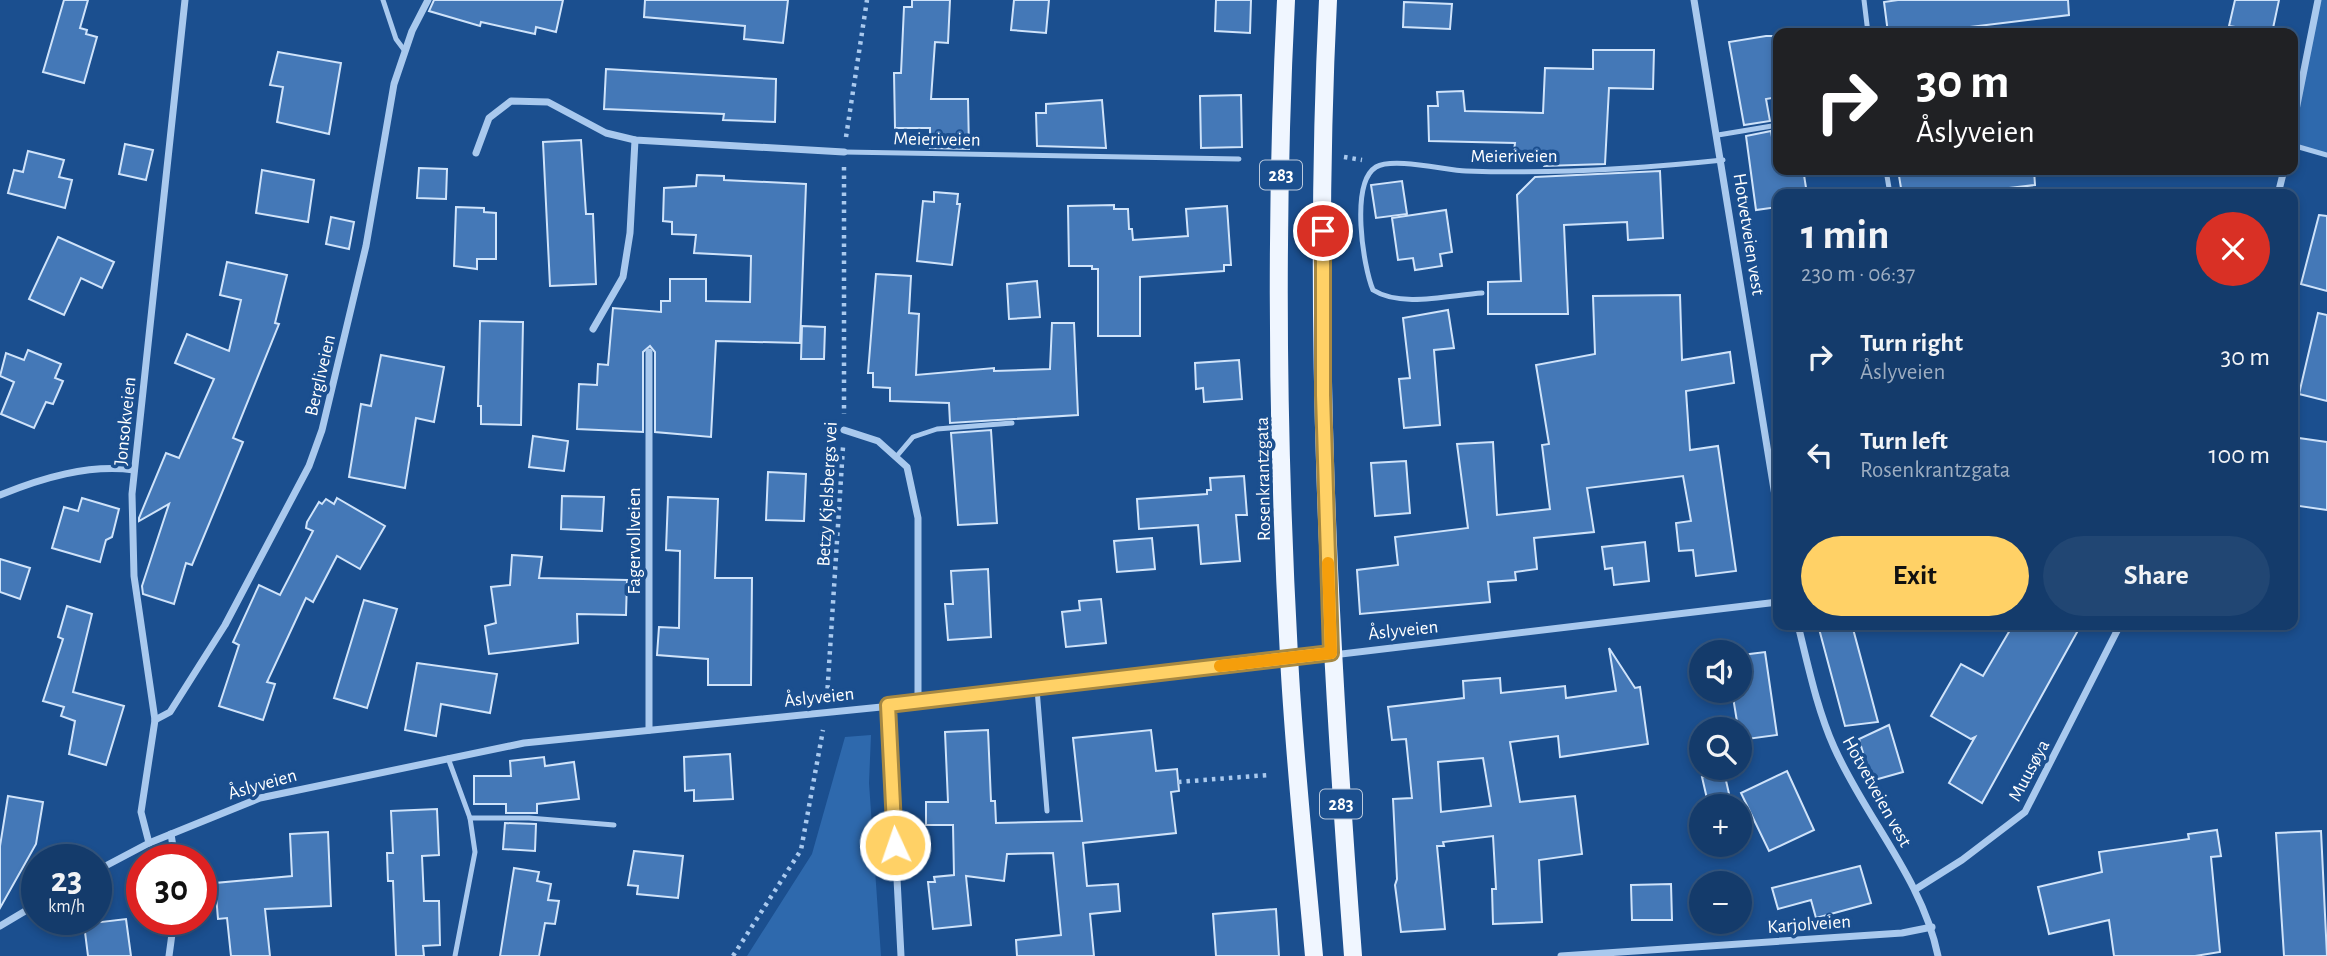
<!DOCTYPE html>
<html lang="en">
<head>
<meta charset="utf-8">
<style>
	:root { --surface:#143b6b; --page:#214673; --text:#f1f3f6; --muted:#9dadc1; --line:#33557e; --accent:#ffd166 }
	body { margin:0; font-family:"Alegreya Sans",sans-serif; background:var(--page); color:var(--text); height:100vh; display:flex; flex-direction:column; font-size:26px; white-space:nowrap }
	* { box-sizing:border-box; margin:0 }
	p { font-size:23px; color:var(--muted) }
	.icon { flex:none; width:38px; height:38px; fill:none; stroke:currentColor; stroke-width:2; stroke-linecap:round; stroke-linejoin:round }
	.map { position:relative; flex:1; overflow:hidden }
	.panel { position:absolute; left:1773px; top:189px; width:525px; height:441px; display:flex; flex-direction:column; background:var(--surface); border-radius:14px; box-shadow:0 4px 10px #0003,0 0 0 2px var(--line) }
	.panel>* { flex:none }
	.top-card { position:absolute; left:1773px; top:28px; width:525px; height:147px; border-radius:14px; box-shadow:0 4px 10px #0003,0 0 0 2px var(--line); background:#202124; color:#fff; overflow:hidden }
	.controls { position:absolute; left:1689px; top:640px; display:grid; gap:14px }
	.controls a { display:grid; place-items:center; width:63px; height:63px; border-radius:50%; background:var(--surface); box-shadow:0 4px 10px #0003,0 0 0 2px var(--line); font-size:35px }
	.speed { position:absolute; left:21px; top:844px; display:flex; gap:14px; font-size:35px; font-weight:700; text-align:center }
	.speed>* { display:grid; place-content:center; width:91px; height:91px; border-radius:50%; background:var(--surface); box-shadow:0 4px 10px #0003,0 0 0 2px var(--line); line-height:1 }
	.speed small { font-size:18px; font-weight:400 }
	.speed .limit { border:10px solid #d22; background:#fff; color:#111 }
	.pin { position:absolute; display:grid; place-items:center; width:60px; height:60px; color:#fff; margin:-30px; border:4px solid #fff; border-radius:50%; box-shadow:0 2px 7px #0007 }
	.me { position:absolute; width:77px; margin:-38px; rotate:357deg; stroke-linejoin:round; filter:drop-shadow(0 0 5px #0008) }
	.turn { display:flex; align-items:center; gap:24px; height:147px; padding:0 28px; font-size:32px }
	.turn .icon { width:91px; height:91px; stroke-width:2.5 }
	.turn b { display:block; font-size:49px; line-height:60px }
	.round { display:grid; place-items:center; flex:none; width:74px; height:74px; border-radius:37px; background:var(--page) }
	.summary { display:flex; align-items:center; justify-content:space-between; height:119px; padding:0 28px }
	h1 { font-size:42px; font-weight:700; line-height:52px }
	.primary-button { display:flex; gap:14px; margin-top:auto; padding:14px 28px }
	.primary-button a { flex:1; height:80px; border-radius:42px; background:var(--accent); color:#111; font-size:28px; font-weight:700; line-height:80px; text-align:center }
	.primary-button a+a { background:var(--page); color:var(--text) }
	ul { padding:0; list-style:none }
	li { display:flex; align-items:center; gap:21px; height:98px; padding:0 28px }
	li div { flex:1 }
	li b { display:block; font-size:26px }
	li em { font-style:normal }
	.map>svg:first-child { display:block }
	.green { fill:#2e69ad }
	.building { fill:#4478b7; stroke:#cfe3fa; stroke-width:2; fill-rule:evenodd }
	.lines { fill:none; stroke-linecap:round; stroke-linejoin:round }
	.path { stroke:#a9c9ee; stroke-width:4.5; stroke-dasharray:3.5 5; stroke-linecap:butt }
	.lane { stroke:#a9c9ee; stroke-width:5 }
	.street { stroke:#a9c9ee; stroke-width:7 }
	.primary { stroke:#f0f6ff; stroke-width:18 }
	.route-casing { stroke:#a68842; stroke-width:18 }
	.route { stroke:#ffd166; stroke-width:12 }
	.slow { stroke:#f59e0b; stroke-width:12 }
	.labels { text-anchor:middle; stroke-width:7; stroke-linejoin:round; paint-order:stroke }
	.shield { fill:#1b4f8f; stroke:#bbcadd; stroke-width:2 }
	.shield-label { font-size:18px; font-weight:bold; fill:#fff }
	.street-label { font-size:19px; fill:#fff; stroke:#1b4f8f }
</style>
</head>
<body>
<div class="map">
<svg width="2327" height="956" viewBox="0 0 2327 956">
	<rect width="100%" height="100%" fill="#1b4f8f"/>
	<g class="green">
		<polygon points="2318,0 2327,0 2327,155 2293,145 2293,130"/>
		<polygon points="871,735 869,783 881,956 747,956 812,854 845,737"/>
	</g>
	<g class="building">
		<polygon points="64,0 88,0 80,28 87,30 86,34 97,37 84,83 43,72"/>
		<polygon points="434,0 563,0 556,32 536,27 535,34 481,22 480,26 429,11"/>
		<polygon points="645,0 788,0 783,43 744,39 745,26 644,17"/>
		<polygon points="912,0 950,0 948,43 935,42 931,99 968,99 969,149 930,148 930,128 895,128 894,73 901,73 904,7 912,7"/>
		<polygon points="1014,0 1049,0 1046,33 1011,30"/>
		<polygon points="1216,0 1251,0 1250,33 1215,31"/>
		<polygon points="1898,0 2068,0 2069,15 1945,30 1888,33 1884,2"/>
		<polygon points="2235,0 2279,0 2272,33 2229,26"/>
		<polygon points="1404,2 1452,4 1450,29 1403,27"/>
		<polygon points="1766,36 1773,36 1775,47 1778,46 1778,97 1766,99 1770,121 1744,125 1729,42"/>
		<polygon points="1593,50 1654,50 1653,89 1609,88 1605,164 1545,166 1556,154 1514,151 1515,143 1429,141 1428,106 1438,106 1437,92 1463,91 1465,111 1543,113 1545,68 1593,69"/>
		<polygon points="278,52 341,63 329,134 277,122 283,87 270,85"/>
		<polygon points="606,69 776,79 775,122 723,120 724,114 604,109"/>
		<polygon points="1241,95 1242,147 1201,148 1200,96"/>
		<polygon points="1102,100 1106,148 1037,146 1036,113 1046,113 1046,104"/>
		<polygon points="1771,131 1773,143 1778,142 1778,170 1791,170 1804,175 1807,194 1778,194 1778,207 1756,210 1746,136"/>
		<polygon points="581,140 586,214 593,214 596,284 550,286 543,142"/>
		<polygon points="125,144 153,150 146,180 119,174"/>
		<polygon points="28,151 64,160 59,177 72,180 65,208 8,193 14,170 23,172"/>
		<polygon points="419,168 447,169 446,199 417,198"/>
		<polygon points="262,170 314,180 308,222 256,213"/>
		<polygon points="1898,170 2034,170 2035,185 1959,194 1902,194"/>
		<polygon points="1660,171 1663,238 1628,240 1627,222 1564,225 1568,314 1488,314 1488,282 1521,281 1517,195 1535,177"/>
		<polygon points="697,175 724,176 724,180 806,184 800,343 716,341 711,437 655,432 655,352 650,346 643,352 643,432 577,429 579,384 597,385 598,364 608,365 613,308 661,312 661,301 670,301 670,279 706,279 706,301 750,302 751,256 694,253 696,235 672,234 672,222 663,221 664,188 696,186"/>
		<polygon points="1402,181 1407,214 1376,218 1371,185"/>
		<polygon points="934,192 958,194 957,204 960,204 952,265 917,261 923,201 934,202"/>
		<polygon points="1114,205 1114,209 1128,209 1129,229 1132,229 1133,240 1188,236 1186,209 1227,206 1231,265 1224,265 1224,271 1140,277 1140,336 1098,336 1098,269 1092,269 1092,266 1069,266 1068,206"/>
		<polygon points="456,207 484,208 484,212 496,213 496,259 477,259 477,269 454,266"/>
		<polygon points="1446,210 1452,252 1440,254 1442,266 1415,270 1413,258 1398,260 1392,218"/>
		<polygon points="2319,215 2327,216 2327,291 2301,284"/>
		<polygon points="331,217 354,222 349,249 326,244"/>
		<polygon points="58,237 114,262 102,288 81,278 64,315 29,299"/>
		<polygon points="227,262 287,275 275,323 279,324 233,438 243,442 192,565 186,563 174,604 143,594 142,586 169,504 139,521 139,518 166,453 179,458 214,379 175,363 187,334 229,351 241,300 220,295"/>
		<polygon points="876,274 911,276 909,313 919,314 916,375 994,368 994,371 1050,369 1052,323 1074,323 1078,415 950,423 949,403 890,401 890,388 873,387 873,373 868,373"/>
		<polygon points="1037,281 1040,317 1009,319 1007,284"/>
		<polygon points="1680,295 1682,360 1730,352 1734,383 1686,391 1690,450 1718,446 1736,571 1696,576 1693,550 1679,551 1676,523 1691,521 1683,476 1587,488 1594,532 1534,538 1537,569 1515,572 1516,580 1488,582 1490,602 1360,614 1357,570 1398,565 1395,537 1468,528 1457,444 1493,442 1497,515 1550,509 1542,445 1549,444 1536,365 1595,354 1593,296"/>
		<polygon points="1448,310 1454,348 1434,350 1440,425 1404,428 1399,379 1410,378 1403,318"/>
		<polygon points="2318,313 2327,315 2327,401 2299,394"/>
		<polygon points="480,321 523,322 521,425 481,424 481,406 478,406"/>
		<polygon points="802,326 825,327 824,359 801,359"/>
		<polygon points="28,350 61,364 55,378 63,381 53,404 46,402 34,428 1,414 14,382 0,376 6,353 24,360"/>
		<polygon points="381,355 444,367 434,422 416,418 405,488 349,477 361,404 371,406"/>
		<polygon points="1239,360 1242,399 1204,402 1203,388 1196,389 1195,363"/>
		<polygon points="991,430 997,523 958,525 951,433"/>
		<polygon points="533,436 568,441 564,471 529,467"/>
		<polygon points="2292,437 2327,442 2327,510 2292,505"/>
		<polygon points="1406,461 1410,513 1375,516 1371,463"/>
		<polygon points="768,472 806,474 804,521 766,520"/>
		<polygon points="1244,476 1247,515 1236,515 1240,561 1201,564 1198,525 1139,529 1137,499 1207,494 1207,490 1211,490 1210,478"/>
		<polygon points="562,496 604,497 602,531 561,529"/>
		<polygon points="668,497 718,499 715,578 752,578 751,685 708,685 708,659 657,655 659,627 679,628 680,551 666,550"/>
		<polygon points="82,498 119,509 112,537 106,540 100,562 52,548 64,507 78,511"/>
		<polygon points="337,498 385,526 360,569 337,556 313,602 306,598 267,682 275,684 263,720 219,706 239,645 233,642 259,585 280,595 313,531 306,528 307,522 319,502 322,504 326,499 334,504"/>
		<polygon points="1152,538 1155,569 1117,572 1114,541"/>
		<polygon points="1645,542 1649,581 1614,585 1612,568 1605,569 1602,547"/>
		<polygon points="512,555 542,557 539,578 627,580 626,615 577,614 578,643 489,654 485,626 496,623 491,587 510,585"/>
		<polygon points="0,559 30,568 20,599 0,592"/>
		<polygon points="988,569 991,637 948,640 945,604 953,604 951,571"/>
		<polygon points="1101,599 1106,643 1066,647 1062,612 1080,610 1079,601"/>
		<polygon points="364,600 397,609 367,708 334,698"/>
		<polygon points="67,606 92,614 73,692 124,706 106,765 69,754 75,721 61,716 64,707 43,701 63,639 58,637"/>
		<polygon points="1818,625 1852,625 1878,722 1845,726"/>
		<polygon points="2013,625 2081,625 1982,803 1949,783 1975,737 1971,739 1931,716 1961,664 1983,676"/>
		<path d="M1609,648l26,40 5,-1 8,57 -88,13 -2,-21 -48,6 10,60 55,-6 7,58 -43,6 3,62 -49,2 -1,-35h4l-3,-53 -50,6 1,4h-7l8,83 -44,3 -6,-47 2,-6 -4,-80 19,-1 -6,-59 -14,1 -4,-33 76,-9 -1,-17 37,-3 1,15 64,-7 1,12 50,-7zM1483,758l8,48 -50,6 -3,-50z"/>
		<polygon points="1765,652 1777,735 1740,740 1732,691 1740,691 1742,655"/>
		<polygon points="417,663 497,674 490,713 441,704 436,736 405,730"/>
		<polygon points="1889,725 1903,772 1871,781 1859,739"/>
		<polygon points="988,730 991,801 995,801 996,823 1082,821 1073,738 1151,730 1156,771 1177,769 1179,791 1171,792 1176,833 1083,843 1087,886 1118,884 1120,911 1090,914 1094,956 1017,956 1016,940 1061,935 1053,853 1007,854 1004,881 966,876 971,925 933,929 928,882 935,882 934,877 954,875 953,825 926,825 926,802 948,802 945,732"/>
		<polygon points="730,754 733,799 694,801 694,790 685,791 684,757"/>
		<polygon points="544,757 545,766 574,762 579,799 537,804 537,813 506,813 506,804 474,804 474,776 511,776 510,761"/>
		<polygon points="1787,771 1814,830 1769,851 1741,793"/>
		<polygon points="1724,772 1730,798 1708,803 1702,777"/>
		<polygon points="8,796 43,802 36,844 0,908 0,846"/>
		<polygon points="437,809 439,855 422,856 424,901 439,901 440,945 423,946 424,956 396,956 393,881 388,881 387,853 393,853 391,811"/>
		<polygon points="505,823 536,824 535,851 503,849"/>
		<polygon points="2217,830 2221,856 2211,857 2220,952 2195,956 2114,956 2109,920 2049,934 2038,887 2102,872 2099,852 2189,839 2188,834"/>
		<polygon points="2321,831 2327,956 2284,956 2276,833"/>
		<polygon points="328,832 331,906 265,909 270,956 231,956 227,918 218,919 215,883 292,876 290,834"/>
		<polygon points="634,851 683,856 678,898 637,894 638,886 628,885"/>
		<polygon points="1860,866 1871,903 1816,918 1811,900 1778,909 1772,888"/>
		<polygon points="514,868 539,872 537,881 551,884 548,900 559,901 555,924 545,923 539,956 500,956"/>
		<polygon points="1671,884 1672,920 1632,920 1631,885"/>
		<polygon points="1276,909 1279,956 1216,956 1213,914"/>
		<polygon points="126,919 131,956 88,956 84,924"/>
	</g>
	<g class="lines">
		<g class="path">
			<polyline points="846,137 867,0"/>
			<polyline points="1344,157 1362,160"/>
			<polyline points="844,167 844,414"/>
			<polyline points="827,697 843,447"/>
			<polyline points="1178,782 1268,775"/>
			<polyline points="733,956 801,850 823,730"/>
		</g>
		<g class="lane">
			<polyline points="383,0 396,39 405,51"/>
			<polyline points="1864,0 1868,33"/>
			<polyline points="1718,135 1778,125"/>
			<polyline points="2292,145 2327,155"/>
			<polyline points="844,152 1239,159"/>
			<polyline points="1886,170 1890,194"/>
			<path d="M1482,293c-32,2 -81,15 -109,-3 -10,-24 -23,-107 3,-123 17,-10 69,3 90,4 86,3 172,-2 257,-11"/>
			<polyline points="896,457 913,437 937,429 1012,423"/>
			<polyline points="1037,689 1047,811"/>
			<polyline points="448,758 470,818 475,852 455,956"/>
			<polyline points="470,818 529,818 614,825"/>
		</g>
		<g class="street">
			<polyline points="1694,0 1778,514"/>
			<polyline points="2292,130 2318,0"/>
			<polyline points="476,153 489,118 511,101 548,102 606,133 635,140 844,152"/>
			<polyline points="2278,194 2284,170"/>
			<polyline points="593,329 623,277 630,233 635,140"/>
			<polyline points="844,430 878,441 907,467 918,518 918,702"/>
			<path d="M0,495c42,-17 88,-31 134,-25"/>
			<path d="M1798,625c10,40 19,84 36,122 32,72 88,131 104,209"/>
			<polyline points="888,705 901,956"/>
			<polyline points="155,720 170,712 225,625 309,466 322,430 366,246 394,84 412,31 428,0"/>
			<polyline points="649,730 649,352"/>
			<polyline points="171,834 175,859"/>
			<polyline points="149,843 141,812 155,720 134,576 132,494 185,0"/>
			<polyline points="96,871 149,843 260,798 524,743 971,698 1778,602"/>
			<polyline points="1916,889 1962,860 2025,812 2120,625"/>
			<polyline points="0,926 37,904"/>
			<polyline points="169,956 174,919"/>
			<polyline points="1561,956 1902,933 1932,927"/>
		</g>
		<g class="primary">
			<path d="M1286,0c-11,218 -9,438 3,656 5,100 16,200 25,300"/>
			<path d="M1328,0c-16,319 1,638 25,956"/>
		</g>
	</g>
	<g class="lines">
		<g class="route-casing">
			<polyline id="route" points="895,845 888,705 1331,653 1323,395 1323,231"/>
		</g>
		<use href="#route" class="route"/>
		<polyline class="slow" points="1220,666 1331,653 1328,563"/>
	</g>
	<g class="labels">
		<g class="shield">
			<rect x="1260" y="160.5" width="42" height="29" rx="5"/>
			<rect x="1320" y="789.5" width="42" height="29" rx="5"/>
		</g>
		<g class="shield-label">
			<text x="1281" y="181">283</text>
			<text x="1341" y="810">283</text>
		</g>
		<g class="street-label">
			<text transform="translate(937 138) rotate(1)" y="7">Meieriveien</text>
			<text x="1514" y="162">Meieriveien</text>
			<text transform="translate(1750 234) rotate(81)" y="7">Hotvetveien vest</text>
			<text transform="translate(319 375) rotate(-77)" y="7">Bergliveien</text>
			<text transform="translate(124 421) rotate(-84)" y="7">Jonsokveien</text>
			<text transform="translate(1262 479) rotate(-91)" y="7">Rosenkrantzgata</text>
			<text transform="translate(826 494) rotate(-87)" y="7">Betzy Kjelsbergs vei</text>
			<text transform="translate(633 541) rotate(-90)" y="7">Fagervollveien</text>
			<text transform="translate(1403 629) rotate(-6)" y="7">Åslyveien</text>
			<text transform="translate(819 696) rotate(-6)" y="7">Åslyveien</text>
			<text transform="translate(2028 770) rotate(-62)" y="7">Muusøya</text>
			<text transform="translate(262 783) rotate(-16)" y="7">Åslyveien</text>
			<text transform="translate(1878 791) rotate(61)" y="7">Hotvetveien vest</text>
			<text transform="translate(1809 923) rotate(-4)" y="7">Karjolveien</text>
		</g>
	</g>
</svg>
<div class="controls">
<a><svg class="icon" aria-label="sound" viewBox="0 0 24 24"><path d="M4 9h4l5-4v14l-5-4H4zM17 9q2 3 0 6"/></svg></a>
<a><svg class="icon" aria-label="search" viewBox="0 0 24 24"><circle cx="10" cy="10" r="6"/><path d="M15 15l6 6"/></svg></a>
<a>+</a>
<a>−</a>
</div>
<div class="speed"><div>23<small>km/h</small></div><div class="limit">30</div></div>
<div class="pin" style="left:1323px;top:231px;background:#d93025"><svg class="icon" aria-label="arrive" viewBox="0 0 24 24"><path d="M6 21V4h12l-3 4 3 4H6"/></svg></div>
<svg class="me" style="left:895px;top:845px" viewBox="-20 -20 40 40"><circle r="17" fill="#ffd166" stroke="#fff" stroke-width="3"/><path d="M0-11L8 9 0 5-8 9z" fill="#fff"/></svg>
<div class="top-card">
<div class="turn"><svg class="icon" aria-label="right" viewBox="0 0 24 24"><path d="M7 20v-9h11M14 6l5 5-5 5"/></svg><div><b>30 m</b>Åslyveien</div></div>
</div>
<section class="panel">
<div class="summary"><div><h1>1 min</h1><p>230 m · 06:37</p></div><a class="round" style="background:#d93025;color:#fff"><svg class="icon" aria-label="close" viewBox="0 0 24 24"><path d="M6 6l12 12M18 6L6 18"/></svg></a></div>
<ul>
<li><svg class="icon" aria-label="right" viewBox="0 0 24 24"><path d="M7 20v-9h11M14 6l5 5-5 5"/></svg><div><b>Turn right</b><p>Åslyveien</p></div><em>30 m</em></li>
<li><svg class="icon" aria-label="left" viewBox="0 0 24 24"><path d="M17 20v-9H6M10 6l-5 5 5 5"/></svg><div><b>Turn left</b><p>Rosenkrantzgata</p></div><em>100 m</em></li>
</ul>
<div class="primary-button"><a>Exit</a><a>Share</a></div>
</section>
</div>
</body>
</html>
